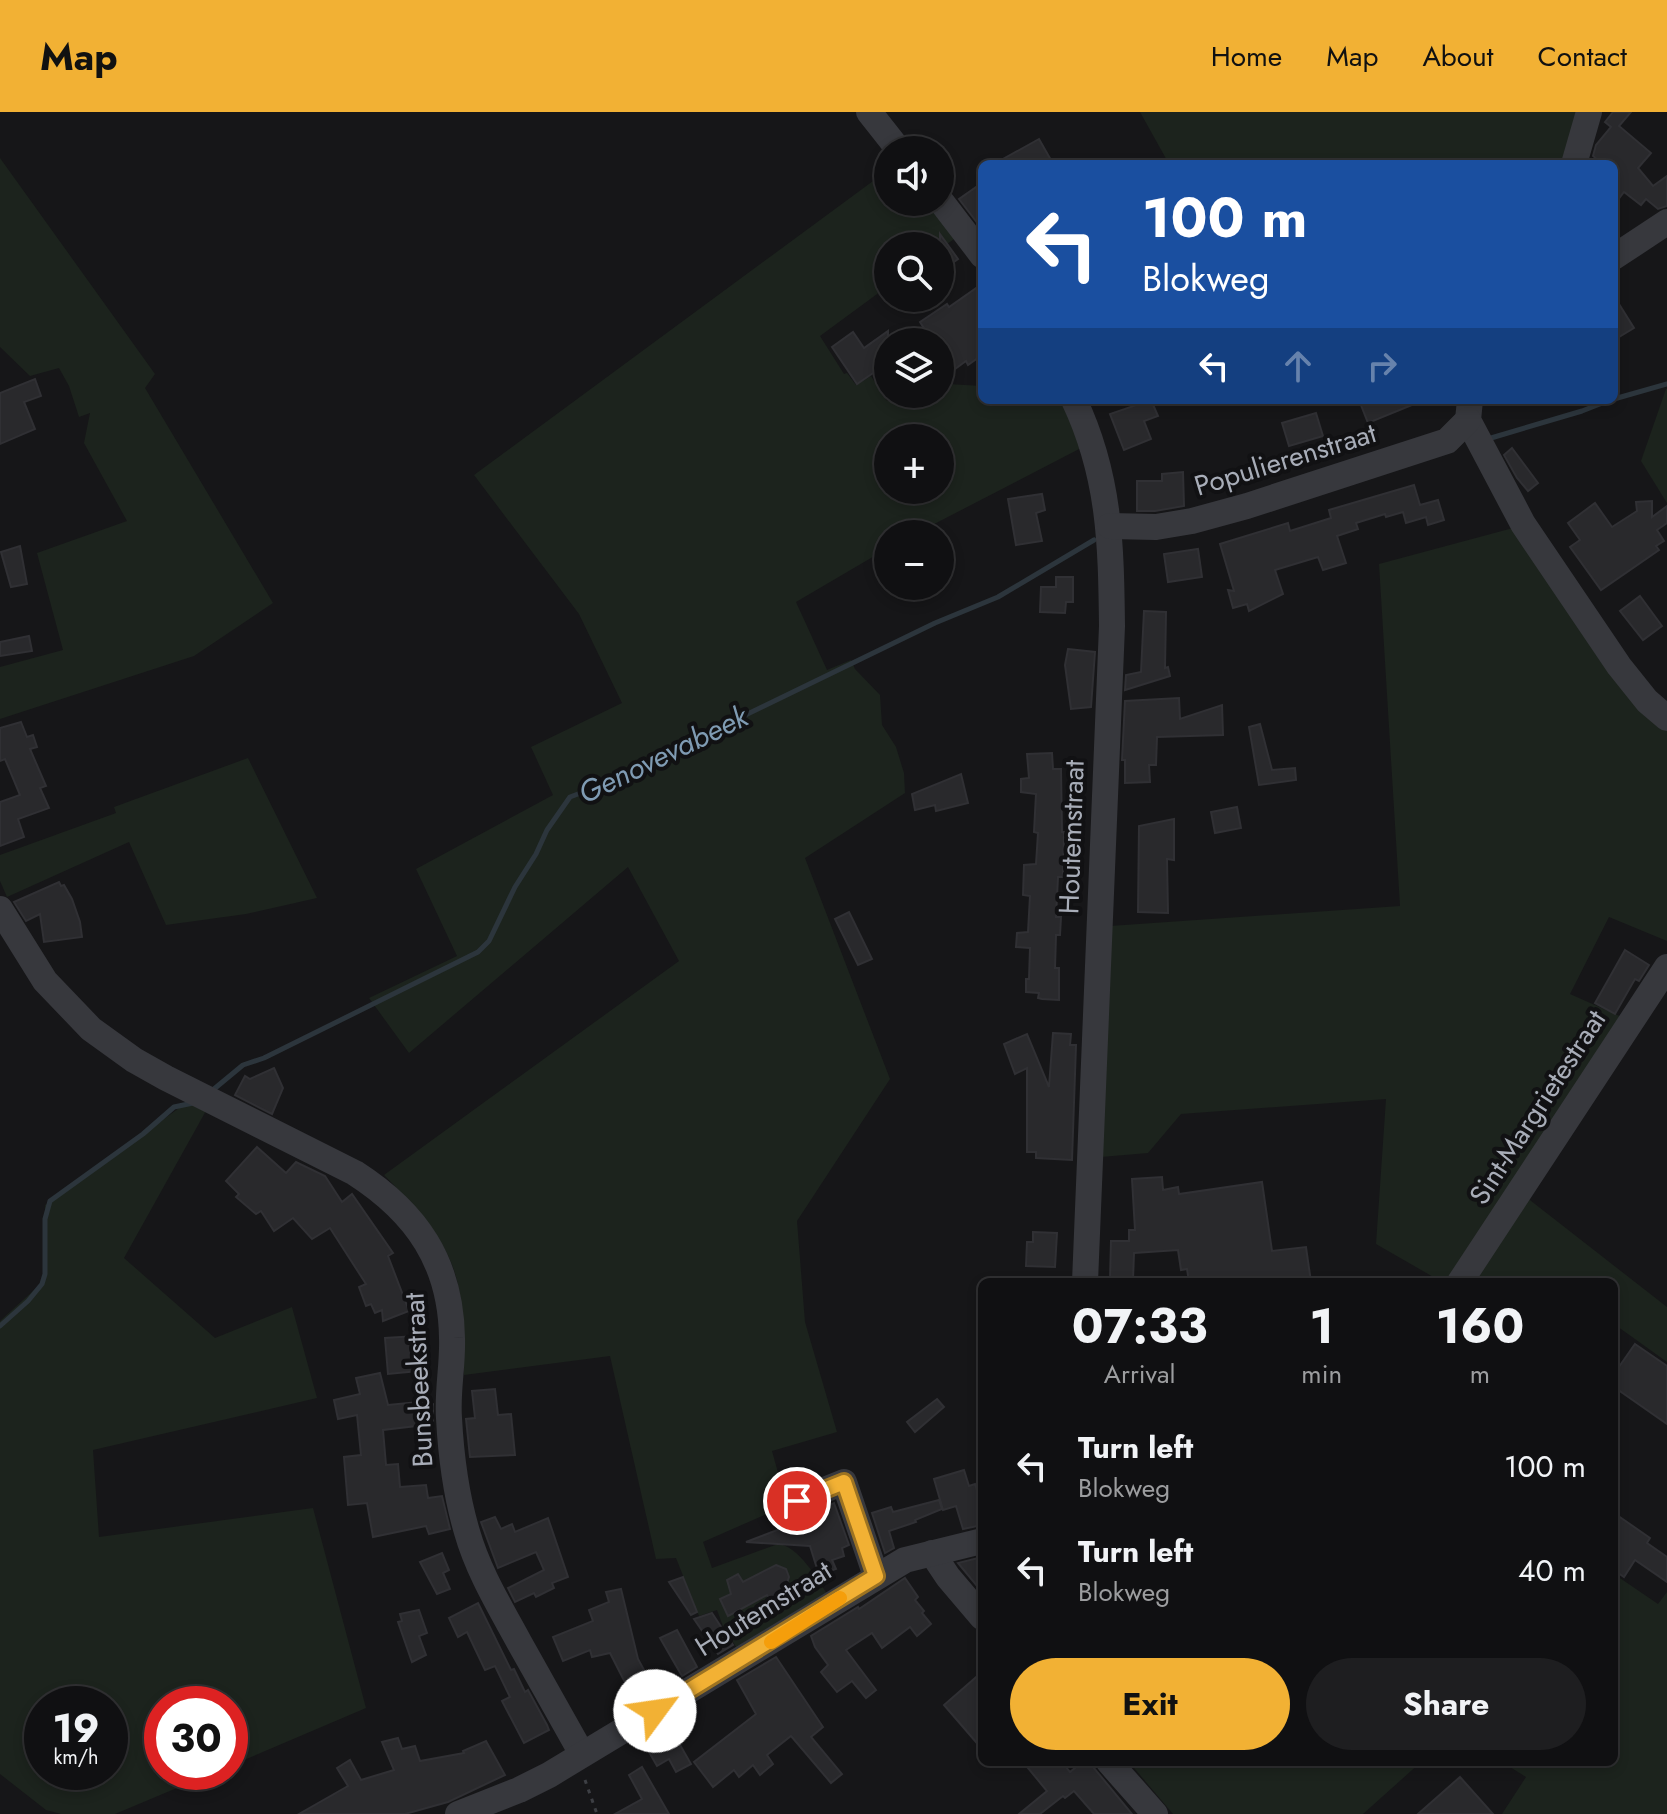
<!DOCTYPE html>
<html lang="en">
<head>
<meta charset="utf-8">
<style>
	:root { --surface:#101012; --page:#1e1e20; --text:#f1f3f6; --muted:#9c9d9f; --line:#303032; --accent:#f2b134 }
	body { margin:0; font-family:Jost,sans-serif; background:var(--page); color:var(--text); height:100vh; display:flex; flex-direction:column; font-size:30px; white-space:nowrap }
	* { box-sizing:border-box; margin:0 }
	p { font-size:26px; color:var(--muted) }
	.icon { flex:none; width:44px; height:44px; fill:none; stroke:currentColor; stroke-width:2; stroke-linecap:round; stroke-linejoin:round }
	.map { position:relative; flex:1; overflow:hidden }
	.drawer { position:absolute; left:978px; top:1166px; width:640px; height:488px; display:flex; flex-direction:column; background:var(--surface); border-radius:12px; box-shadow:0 4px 12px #0003,0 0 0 2px var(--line) }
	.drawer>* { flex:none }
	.guide { position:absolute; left:978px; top:48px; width:640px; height:244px; border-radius:12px; box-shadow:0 4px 12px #0003,0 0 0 2px var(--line); background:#1a4fa0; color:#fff; overflow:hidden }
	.fabs { position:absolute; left:874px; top:24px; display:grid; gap:16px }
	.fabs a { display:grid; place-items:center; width:80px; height:80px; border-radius:50%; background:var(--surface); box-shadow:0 4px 12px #0003,0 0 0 2px var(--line); font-size:40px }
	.speed { position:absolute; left:24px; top:1574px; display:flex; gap:16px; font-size:40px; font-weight:700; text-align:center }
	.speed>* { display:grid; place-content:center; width:104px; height:104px; border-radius:50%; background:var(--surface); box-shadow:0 4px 12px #0003,0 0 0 2px var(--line); line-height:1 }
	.speed small { font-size:20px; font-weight:400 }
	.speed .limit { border:12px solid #d22; background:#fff; color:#111 }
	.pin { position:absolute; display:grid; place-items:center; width:68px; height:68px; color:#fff; margin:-34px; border:4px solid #fff; border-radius:50%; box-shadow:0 2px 8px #0007 }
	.me { position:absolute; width:88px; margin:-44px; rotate:59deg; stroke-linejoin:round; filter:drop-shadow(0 0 6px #0008) }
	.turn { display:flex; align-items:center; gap:28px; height:168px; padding:0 32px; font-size:36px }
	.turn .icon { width:104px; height:104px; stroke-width:2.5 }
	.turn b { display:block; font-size:56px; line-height:68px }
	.lanes { display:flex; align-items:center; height:76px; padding:0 32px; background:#0003; justify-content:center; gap:40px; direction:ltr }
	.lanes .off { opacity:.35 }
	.eta { display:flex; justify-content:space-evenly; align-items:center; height:136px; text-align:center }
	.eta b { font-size:48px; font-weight:700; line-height:56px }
	.button { display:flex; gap:16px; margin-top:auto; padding:16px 32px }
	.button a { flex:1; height:92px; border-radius:48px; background:var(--accent); color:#111; font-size:32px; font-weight:700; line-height:92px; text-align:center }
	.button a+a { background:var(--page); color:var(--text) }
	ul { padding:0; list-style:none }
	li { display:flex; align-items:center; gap:24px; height:104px; padding:0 32px }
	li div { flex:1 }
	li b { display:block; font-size:30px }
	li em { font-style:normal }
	header { display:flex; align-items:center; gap:48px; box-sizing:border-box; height:112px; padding:0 40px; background:var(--accent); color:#111 }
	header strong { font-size:38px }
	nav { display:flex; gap:44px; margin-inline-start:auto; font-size:28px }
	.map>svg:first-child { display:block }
	.green { fill:#1c231d; fill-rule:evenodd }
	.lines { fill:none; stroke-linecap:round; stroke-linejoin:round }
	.stream { stroke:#2c353c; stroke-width:5 }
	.building { fill:#29292c; stroke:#303034; stroke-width:2 }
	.path { stroke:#3d3f44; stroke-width:3; stroke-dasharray:4 6; stroke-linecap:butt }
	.minor { stroke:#37383d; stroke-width:26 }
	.route-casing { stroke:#9d7322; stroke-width:20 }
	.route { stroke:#f2b134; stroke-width:14 }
	.slow { stroke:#f59e0b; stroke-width:14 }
	.labels { text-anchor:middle; stroke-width:8; stroke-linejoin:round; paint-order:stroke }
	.street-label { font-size:28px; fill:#a8adb8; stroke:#111113 }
	.water-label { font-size:30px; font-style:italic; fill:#7f9bb3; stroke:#111113 }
</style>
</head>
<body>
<header>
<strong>Map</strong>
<nav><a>Home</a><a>Map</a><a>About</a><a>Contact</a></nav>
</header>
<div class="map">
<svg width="1667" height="1702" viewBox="0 0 1667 1702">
	<rect width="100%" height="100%" fill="#161618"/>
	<g class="green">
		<polygon points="1140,0 1583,0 1569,52 1169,52"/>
		<polygon points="0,46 155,262 145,276 273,491 194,544 0,607 0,555 63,538 37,441 127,409 84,331 90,301 79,305 69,274 59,256 30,264 0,235"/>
		<path d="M888,58v32h39l30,35 -17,12v-3h-52v40l-68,50 24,38 3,-1 9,12 15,-9 16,25 11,-7h42v-19l7,9 35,2v14h84l17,47 -168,87h-27v14l-92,54 31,68 24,-10 4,9 25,26 2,30 14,22 8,26 1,20 -100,65 85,221 -93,142 8,101 32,110 -65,19 15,54 -84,37 9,26 66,-24c20,1 41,37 51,53l-90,54 -15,-22 -7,-19 -18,6 -23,-58 -20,1 -46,-203 -146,19c-1,-35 1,-71 -10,-105 -12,-36 -44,-68 -70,-95l295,-214 -51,-94 -219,186 -40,-55 88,-42 -41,-87 137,-74 -22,-48 91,-44 -43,-89 -105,-139zM888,326h52v52h-52z"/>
		<polygon points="1666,277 1667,277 1667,391 1641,349"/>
		<polygon points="1513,416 1667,616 1667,829 1609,805 1570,882 1624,906 1452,1170 1442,1170 1376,1132 1386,987 1181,1002 1148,1041 1101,1045 1110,814 1400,794 1379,452"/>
		<polygon points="248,646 317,786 246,802 166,813 129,730 7,785 0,769 0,743 116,701 114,695"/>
		<path d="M186,991l21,6 -83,149 91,80 77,-31 25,91 -224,52 6,87 214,-29 53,200 -136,58v-62h-68v68h53l-100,42h-54l-15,-4 -46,-36v-453l45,-41v-75zM42,1592h68v68h-68z"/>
		<polygon points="1526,1085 1667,1195 1667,1250 1614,1212 1614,1170 1472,1170"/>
		<polygon points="1614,1462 1658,1492 1667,1480 1667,1702 1502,1702 1526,1665 1502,1650 1614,1650"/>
		<polygon points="1129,1650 1421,1650 1363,1702 1173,1702"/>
	</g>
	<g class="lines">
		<g class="stream">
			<polyline points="1614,287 1667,272"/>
			<polyline points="1491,326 1582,299 1610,288"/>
			<polyline points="214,977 243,953 264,946 478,840 489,829 515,775 536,742 547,718 570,685 599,674 935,511 998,485 1094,428"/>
			<polyline points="0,1214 28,1189 42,1172 45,1162 45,1107 50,1089 143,1022 174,995 193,991"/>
		</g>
	</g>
	<g class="building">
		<polygon points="1613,0 1631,0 1619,14 1651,41 1638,56 1653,74 1667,64 1667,94 1658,97 1646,87 1641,93 1624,80 1614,93 1614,52 1603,52 1593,44 1596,33 1611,15 1605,10"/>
		<polygon points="1039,27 1051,48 1043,52 994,52"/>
		<polygon points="982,71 982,117 959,87"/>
		<polygon points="940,122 958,147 940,160"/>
		<polygon points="982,172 982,243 968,253 966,249 940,268 940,230 907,230 925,218 920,210 947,192 949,195"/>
		<polygon points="1614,184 1634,216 1614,228"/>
		<polygon points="888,219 888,269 879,257 857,272 832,235 853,220 864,236"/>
		<polygon points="35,267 41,284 24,290 35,317 0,332 0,281"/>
		<polygon points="1151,288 1158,304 1144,309 1151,327 1124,338 1110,302"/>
		<polygon points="1359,288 1424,288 1368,311"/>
		<polygon points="1316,301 1323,324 1289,334 1282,311"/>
		<polygon points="1512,336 1538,371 1528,379 1517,366 1504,343"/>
		<polygon points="1183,360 1184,394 1155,399 1137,399 1137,369 1162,369 1162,362"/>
		<polygon points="1414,373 1420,393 1438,388 1444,408 1428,413 1426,405 1406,411 1403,400 1386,405 1385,402 1356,411 1358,417 1337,424 1346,451 1323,458 1318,445 1275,458 1283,482 1249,499 1247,492 1233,496 1228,478 1234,479 1220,432 1288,411 1290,419 1331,406 1329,398"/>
		<polygon points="1042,382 1045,398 1036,401 1042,429 1016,433 1008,387"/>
		<polygon points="1652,389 1652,405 1667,394 1667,411 1657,418 1664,429 1656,434 1659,438 1601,478 1570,435 1580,428 1568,411 1595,391 1612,415 1637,399 1636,390"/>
		<polygon points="20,434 27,472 11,475 1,440"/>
		<polygon points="1198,437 1202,465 1168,470 1164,442"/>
		<polygon points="1056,465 1073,465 1073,490 1066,490 1065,501 1040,500 1041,475 1056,475"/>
		<polygon points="1640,484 1662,514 1643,528 1620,499"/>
		<polygon points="1144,499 1166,500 1165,556 1168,555 1170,564 1125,578 1126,563 1141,560"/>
		<polygon points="29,524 32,539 0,544 0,530"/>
		<polygon points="1068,537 1095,540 1091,595 1071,597 1065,553"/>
		<polygon points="1179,586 1180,607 1222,593 1223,623 1157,625 1156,653 1149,653 1150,670 1125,671 1125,648 1122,648 1125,589"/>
		<polygon points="21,610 27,625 33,623 37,635 30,637 46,674 40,676 49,696 18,707 24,725 0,734 0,690 20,683 5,647 0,649 0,616"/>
		<polygon points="1260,612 1272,658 1295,656 1296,668 1259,673 1249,615"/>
		<polygon points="1052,641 1053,657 1061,657 1062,720 1064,720 1063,765 1058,765 1056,805 1061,805 1060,823 1056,823 1055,856 1059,856 1059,888 1042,887 1038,886 1039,881 1026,880 1026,867 1029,867 1030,836 1016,835 1017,821 1028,820 1030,784 1023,783 1024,753 1036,752 1038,721 1034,720 1036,682 1021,680 1021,667 1029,666 1027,642"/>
		<polygon points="961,662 968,691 936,699 935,693 915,698 912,682"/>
		<polygon points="1237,695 1241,716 1215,721 1211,700"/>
		<polygon points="1174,707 1174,748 1167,747 1168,801 1138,800 1139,714"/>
		<polygon points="59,770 61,774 64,773 72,787 80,810 82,825 44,830 40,802 26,809 14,790"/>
		<polygon points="849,800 872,847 858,853 835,807"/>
		<polygon points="1625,838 1649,853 1639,869 1635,867 1615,902 1595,891"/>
		<polygon points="1053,921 1071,922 1070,933 1076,933 1072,1048 1036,1046 1036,1040 1027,1040 1027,956 1015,962 1004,932 1027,922 1049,975"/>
		<polygon points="274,956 283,976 272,1002 235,983 245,964 250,967"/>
		<polygon points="257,1035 286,1061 296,1050 325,1064 342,1090 352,1082 393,1141 388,1144 409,1199 383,1209 382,1198 375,1201 371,1192 366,1194 359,1175 366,1172 330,1116 312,1127 293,1106 274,1119 261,1099 256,1102 236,1085 239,1082 226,1069"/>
		<polygon points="1162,1065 1163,1078 1178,1075 1179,1082 1262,1070 1272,1139 1306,1135 1311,1170 1189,1170 1187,1157 1181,1158 1178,1138 1134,1141 1133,1168 1110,1168 1111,1129 1129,1129 1129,1118 1135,1118 1132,1067"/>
		<polygon points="1033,1120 1057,1121 1055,1155 1026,1154 1027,1130 1033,1130"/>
		<polygon points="417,1224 418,1259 388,1262 385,1226"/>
		<polygon points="1635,1232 1667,1254 1667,1312 1614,1275 1614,1262"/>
		<polygon points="380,1261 388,1293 428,1289 428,1292 433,1292 433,1312 383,1318 386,1353 398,1352 400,1375 426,1373 428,1386 442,1384 450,1417 429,1422 426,1414 373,1425 367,1391 348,1393 344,1345 361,1343 357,1303 338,1307 334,1288 360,1282 356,1266"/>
		<polygon points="495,1277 498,1303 511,1302 515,1343 470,1345 466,1307 475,1306 472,1279"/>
		<polygon points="937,1287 944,1295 915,1320 907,1310"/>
		<polygon points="964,1358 969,1374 975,1372 982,1395 982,1413 963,1417 956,1394 943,1398 934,1367"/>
		<polygon points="939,1388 942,1397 915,1408 916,1410 889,1419 894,1436 885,1441 872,1401 891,1395 893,1400"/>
		<polygon points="834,1391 849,1433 842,1436 844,1444 832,1448 836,1457 819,1463 810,1434 746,1430 819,1402 818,1398"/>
		<polygon points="1614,1401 1650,1426 1647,1431 1667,1445 1667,1470 1635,1448 1624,1465 1614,1458"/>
		<polygon points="495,1405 501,1417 512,1412 515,1420 548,1406 568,1465 552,1471 554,1476 536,1485 534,1481 515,1490 508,1476 544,1458 536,1440 498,1456 481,1410"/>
		<polygon points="442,1441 449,1458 443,1461 450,1477 437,1482 420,1450"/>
		<polygon points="982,1445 982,1480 958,1451"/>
		<polygon points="776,1453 786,1457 789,1465 783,1484 788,1494 776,1500 767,1483 728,1504 720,1487 731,1482 727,1468 738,1462 743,1470"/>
		<polygon points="683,1465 697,1500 691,1503 669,1470"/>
		<polygon points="905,1466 918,1485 915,1488 924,1499 922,1501 931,1512 917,1524 910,1515 882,1536 872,1521 846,1538 876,1578 866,1586 852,1569 837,1580 821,1560 828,1553 815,1535 811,1524 858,1495 859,1497"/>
		<polygon points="621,1477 638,1547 656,1580 636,1592 610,1541 592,1545 590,1538 563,1549 553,1525 593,1509 589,1498 609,1490 606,1480"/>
		<polygon points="478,1491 511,1558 514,1557 525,1580 528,1578 547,1613 549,1618 524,1631 502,1589 510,1585 495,1554 485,1558 467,1520 458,1525 449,1506"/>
		<polygon points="419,1498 427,1521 419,1524 426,1543 412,1550 398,1510 402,1509 400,1502"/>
		<polygon points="712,1501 733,1533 718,1542 694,1507"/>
		<polygon points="677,1518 697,1555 682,1564 660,1526"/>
		<polygon points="776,1545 823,1615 811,1625 842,1662 831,1671 791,1624 767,1643 773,1652 760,1663 753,1653 739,1665 734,1658 713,1675 694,1650 756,1602 737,1568"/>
		<polygon points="982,1560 982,1637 944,1593"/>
		<polygon points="667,1610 691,1652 676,1660 669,1647 657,1654 641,1626"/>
		<polygon points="398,1626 402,1637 415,1634 420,1649 464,1641 463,1639 486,1629 505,1663 448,1690 405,1702 299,1702 348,1674 337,1656 350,1648 361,1668 394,1658 382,1630"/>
		<polygon points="1023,1650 1062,1650 1070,1660 1082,1650 1089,1650 1132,1702 1094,1702 1074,1679 1065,1686 1063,1684 1040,1702 1019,1702 1047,1679"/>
		<polygon points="642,1655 669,1702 615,1702 642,1687 629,1663"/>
		<polygon points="1460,1665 1493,1702 1418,1702"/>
	</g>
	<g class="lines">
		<polyline class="path" points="585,1668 597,1702"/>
		<g class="minor">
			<polyline points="869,0 899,38"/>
			<polyline points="1574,52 1589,0"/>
			<polyline points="940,88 982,143"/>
			<polyline points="1614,145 1667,110"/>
			<path d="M1074,288c36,76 37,144 38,226l-27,656"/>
			<polyline points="1470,288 1468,308 1523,412 1619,554 1647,589 1667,606"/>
			<polyline points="1110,414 1156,415 1192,409 1247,394 1447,329 1468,308"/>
			<path d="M0,797l45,72 46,48 43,31 32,18 189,95c62,40 96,90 97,165 1,27 -5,53 -3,80 2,38 7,77 18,114 11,39 33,75 52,110 21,37 42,75 63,112"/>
			<polyline points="1460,1170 1667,855"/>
			<polyline points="797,1389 844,1370 876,1464"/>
			<polyline points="932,1441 948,1465 982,1505"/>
			<polyline points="1109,1650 1155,1702"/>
			<polyline points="458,1702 519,1678 549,1663 905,1448 982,1429"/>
		</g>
	</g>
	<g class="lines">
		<g class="route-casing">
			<polyline id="route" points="655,1599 876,1464 844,1370 797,1389"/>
		</g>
		<use href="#route" class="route"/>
		<polyline class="slow" points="771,1530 840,1486"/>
	</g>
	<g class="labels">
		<g class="street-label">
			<text transform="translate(1285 347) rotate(-17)" y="10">Populierenstraat</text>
			<text transform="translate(1071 725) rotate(-88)" y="10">Houtemstraat</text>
			<text transform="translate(1537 995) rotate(-57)" y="10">Sint-Margrietestraat</text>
			<text transform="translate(418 1268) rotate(-93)" y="10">Bunsbeekstraat</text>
			<text transform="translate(763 1496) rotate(-32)" y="10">Houtemstraat</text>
		</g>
		<g class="water-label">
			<text transform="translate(663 643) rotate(-26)" y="10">Genovevabeek</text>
		</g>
	</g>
</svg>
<div class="fabs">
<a><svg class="icon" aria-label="sound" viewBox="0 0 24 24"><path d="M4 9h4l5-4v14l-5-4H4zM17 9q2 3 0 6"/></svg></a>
<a><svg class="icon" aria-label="search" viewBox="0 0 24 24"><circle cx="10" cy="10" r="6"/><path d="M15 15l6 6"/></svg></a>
<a><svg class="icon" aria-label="layers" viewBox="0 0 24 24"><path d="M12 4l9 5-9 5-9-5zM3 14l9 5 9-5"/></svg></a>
<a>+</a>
<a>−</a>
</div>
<div class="speed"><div>19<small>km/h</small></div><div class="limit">30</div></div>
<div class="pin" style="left:797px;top:1389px;background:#d93025"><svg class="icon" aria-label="arrive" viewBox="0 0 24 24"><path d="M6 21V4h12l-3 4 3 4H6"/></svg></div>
<svg class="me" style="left:655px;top:1599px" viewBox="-20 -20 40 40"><circle r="19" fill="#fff"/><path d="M0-13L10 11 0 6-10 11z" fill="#f2b134"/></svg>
<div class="guide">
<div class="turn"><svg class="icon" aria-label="left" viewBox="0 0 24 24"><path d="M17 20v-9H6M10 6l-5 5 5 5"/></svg><div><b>100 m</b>Blokweg</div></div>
<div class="lanes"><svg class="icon" aria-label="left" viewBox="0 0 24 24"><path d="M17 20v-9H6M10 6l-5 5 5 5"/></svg><svg class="icon off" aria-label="ahead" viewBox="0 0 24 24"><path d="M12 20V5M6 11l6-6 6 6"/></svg><svg class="icon off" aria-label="right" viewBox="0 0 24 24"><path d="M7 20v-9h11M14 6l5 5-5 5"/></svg></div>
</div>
<section class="drawer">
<div class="eta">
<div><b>07:33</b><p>Arrival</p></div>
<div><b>1</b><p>min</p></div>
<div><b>160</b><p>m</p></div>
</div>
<ul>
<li><svg class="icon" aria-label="left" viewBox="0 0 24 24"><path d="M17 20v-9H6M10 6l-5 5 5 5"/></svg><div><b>Turn left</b><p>Blokweg</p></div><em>100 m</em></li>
<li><svg class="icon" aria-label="left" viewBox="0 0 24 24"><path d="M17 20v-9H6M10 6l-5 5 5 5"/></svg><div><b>Turn left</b><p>Blokweg</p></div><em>40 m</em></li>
</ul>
<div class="button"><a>Exit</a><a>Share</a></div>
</section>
</div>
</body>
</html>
